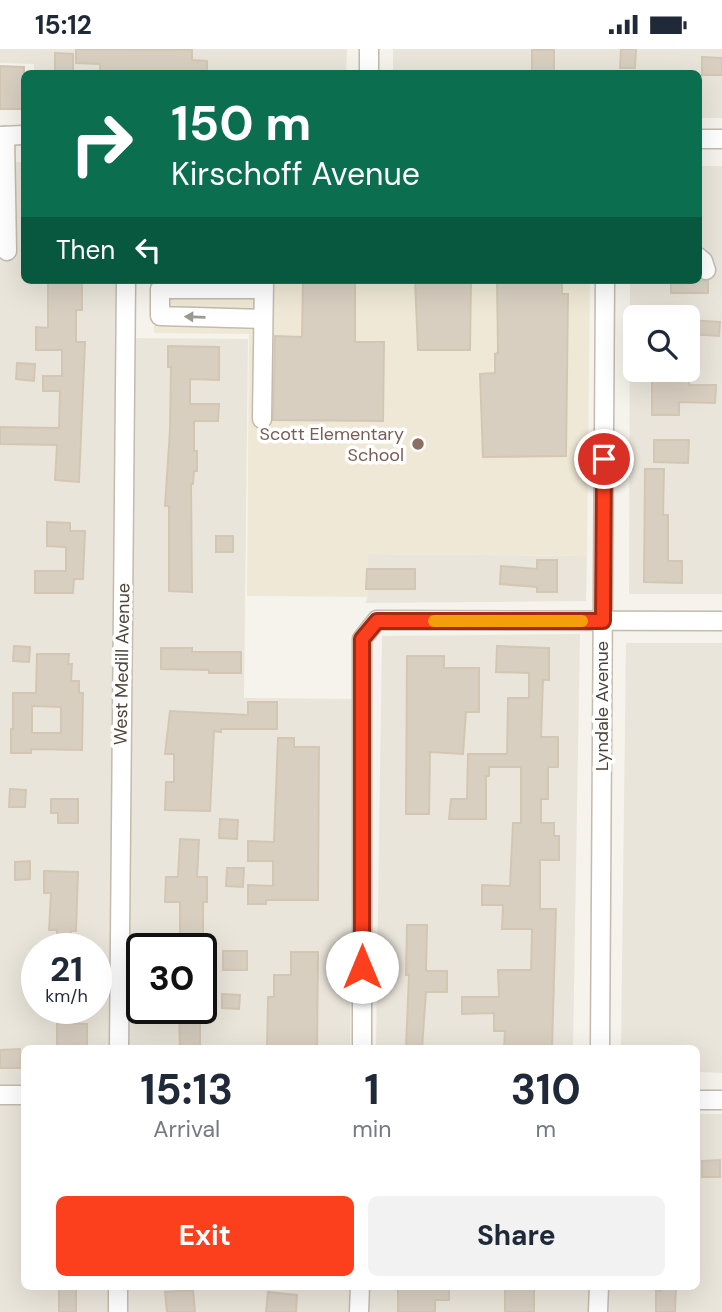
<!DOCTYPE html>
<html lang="en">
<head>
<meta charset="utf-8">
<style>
	:root { --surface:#fff; --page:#f2f2f3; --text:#1f2937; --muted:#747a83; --accent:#fc3f1d }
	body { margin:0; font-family:"DM Sans",sans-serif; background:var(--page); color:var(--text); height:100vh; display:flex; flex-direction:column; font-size:26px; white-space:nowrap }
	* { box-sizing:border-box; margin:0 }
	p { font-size:23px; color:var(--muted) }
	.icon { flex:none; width:38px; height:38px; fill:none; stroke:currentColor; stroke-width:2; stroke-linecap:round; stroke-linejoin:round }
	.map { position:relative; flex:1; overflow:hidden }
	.sheet { position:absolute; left:21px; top:996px; width:679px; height:245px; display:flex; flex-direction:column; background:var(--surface); border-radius:10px; box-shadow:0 7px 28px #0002 }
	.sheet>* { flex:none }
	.guide { position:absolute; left:21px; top:21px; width:681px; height:214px; border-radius:10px; box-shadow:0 7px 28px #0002; background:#0b6e4f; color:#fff; overflow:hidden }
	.fabs { position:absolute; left:623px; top:256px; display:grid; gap:14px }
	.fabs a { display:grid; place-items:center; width:77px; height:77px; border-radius:10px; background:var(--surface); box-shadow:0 7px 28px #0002; font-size:35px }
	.speed { position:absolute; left:21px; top:884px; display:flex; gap:14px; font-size:35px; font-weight:700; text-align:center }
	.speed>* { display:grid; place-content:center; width:91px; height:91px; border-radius:50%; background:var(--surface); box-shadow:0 7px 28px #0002; line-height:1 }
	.speed small { font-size:18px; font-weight:400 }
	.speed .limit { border:4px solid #111; border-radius:10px; background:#fff; color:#111 }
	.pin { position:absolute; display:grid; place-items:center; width:60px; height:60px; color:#fff; margin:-30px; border:4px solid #fff; border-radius:50%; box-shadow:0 2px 7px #0007 }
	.me { position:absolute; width:77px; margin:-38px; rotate:0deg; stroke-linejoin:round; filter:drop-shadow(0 0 5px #0008) }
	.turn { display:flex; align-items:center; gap:24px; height:147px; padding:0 35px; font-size:32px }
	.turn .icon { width:91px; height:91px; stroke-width:2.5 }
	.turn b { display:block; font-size:49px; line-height:60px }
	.then { display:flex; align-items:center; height:66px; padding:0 35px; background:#0003; gap:14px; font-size:26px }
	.eta { display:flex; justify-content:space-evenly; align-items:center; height:119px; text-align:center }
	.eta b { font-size:42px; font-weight:700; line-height:49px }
	.action { display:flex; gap:14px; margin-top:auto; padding:14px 35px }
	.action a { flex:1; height:80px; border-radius:10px; background:var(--accent); color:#fff; font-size:28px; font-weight:700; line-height:80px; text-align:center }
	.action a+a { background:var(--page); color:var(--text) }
	.status { display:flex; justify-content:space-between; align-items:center; height:49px; padding:0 35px; background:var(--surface); direction:ltr }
	.status svg { height:19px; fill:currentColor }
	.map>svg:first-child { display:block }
	.residential { fill:#eae5da; fill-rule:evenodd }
	.education { fill:#efe8d6 }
	.building { fill:#d8cfc1; stroke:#d3c7b4; stroke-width:2; fill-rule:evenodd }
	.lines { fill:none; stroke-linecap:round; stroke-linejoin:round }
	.minor-casing { stroke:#c2bbae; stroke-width:21 }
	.minor { stroke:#fff; stroke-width:18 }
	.oneway { fill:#9c9892 }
	.route-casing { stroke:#a42913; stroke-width:18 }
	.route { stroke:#fc3f1d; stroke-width:12 }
	.slow { stroke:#f59e0b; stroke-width:12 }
	.education-dot { fill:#8d6e63; stroke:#fff; stroke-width:2.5 }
	.labels { text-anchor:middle; stroke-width:7; stroke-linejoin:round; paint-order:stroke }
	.education-label { font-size:18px; fill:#785e54; stroke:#fff; text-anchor:end }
	.street-label { font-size:18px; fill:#4b4439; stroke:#fff }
</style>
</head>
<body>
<div class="status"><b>15:12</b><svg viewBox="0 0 49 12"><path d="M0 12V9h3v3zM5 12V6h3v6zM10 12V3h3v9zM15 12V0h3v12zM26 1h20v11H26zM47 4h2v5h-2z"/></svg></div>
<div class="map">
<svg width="722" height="1263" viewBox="0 0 722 1263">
	<rect width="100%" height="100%" fill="#f6f3ec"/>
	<g class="residential">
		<polygon points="0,0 347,0 346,24 34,24 34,15 0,14"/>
		<polygon points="393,0 722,0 722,69 698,69 698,24 393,24"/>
		<path d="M0,113h24v118h95v58l129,1 -4,359 110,1 -4,349h-326v238h672l1,-172h25v198h-722zM37,900h59v59h-59zM142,900h59v59h-59z"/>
		<path d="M698,117h24v428h-93l1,-314h68zM635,268h53v52h-53z"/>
		<polygon points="368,505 587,507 586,552 365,554 368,548"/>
		<polygon points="580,585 573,999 376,999 382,587"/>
		<polygon points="626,594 722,594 722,1024 697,1023 696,999 621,999"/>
	</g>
	<polygon class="education" points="154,231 590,231 587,507 368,505 368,548 247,547 249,285 154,284"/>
	<g class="building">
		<polygon points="76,0 192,1 192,11 207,12 207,24 100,24 100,15 76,14"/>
		<polygon points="621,0 636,0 635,19 620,19"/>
		<rect x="532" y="1" width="22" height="23"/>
		<polygon points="55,4 73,5 73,24 55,24"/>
		<polygon points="702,8 722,9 722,26 702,26"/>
		<polygon points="0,17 24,18 24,60 0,60"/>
		<polygon points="48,231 82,231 82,261 76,261 76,293 85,293 79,433 55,431 57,396 0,395 0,378 59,379 60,342 43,342 43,327 62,327 62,301 36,301 36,278 48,279"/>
		<polygon points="303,231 355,231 355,293 384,293 383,372 273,371 275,287 302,288"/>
		<polygon points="415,231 471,231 470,301 418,301"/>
		<polygon points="497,231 550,231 550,233 562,233 562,245 568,245 566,407 483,408 480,325 495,324 495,305 498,304"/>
		<polygon points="671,231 708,232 708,244 671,244"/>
		<polygon points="688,271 720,273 719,287 688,285"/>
		<polygon points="168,297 219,298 219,331 190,330 190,355 219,355 218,372 194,372 194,402 197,402 197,422 194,422 193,435 191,435 192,543 169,542 169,457 165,457 170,381 171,318 168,318"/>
		<polygon points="17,314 35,315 34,332 16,330"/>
		<polygon points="652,320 689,320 689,336 716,336 715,354 679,353 679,366 652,366"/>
		<polygon points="654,391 689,391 688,414 654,413"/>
		<polygon points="645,420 664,420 663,466 668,466 668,512 682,512 682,534 644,533"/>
		<polygon points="47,473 70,474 70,482 85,482 83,530 74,530 73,544 35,544 35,522 66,522 66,498 47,497"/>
		<rect x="216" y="487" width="17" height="16"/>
		<polygon points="537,511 557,511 557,543 537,543 537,538 500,535 501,517 537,520"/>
		<polygon points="367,520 415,520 415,540 366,540"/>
		<polygon points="14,597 30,598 29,613 13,612"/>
		<polygon points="497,597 549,599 549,631 543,631 541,688 558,688 558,718 548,718 548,750 541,750 541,774 554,774 554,787 559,787 559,811 540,811 540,860 556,860 552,999 504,999 505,982 494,982 494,964 462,965 462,948 499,948 498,921 531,921 532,880 502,880 503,856 482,856 482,836 510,837 513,774 521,774 521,718 489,718 489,727 486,727 486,770 449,770 451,750 467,750 468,705 507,705 508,649 529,649 529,624 496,623"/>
		<polygon points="161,599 192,599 192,603 241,603 241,624 209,624 209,621 161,620"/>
		<path d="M37,605h32l-1,10h4l-1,17h8v12h4l-1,57 -51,-1v4h-20v-24h2v-36h23zM32,657l29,1v26h-29z"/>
		<polygon points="407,607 444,607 444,619 479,619 479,663 466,663 463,705 430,703 429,765 406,765"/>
		<polygon points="248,653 277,653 277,680 221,680 221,683 214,682 210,762 165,761 166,733 174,733 174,705 165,705 170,662 248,666"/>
		<polygon points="278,689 294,689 294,698 319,698 318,851 266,851 266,855 248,855 248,836 273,837 273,812 248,812 248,792 274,793"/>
		<polygon points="10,740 26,741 25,758 9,758"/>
		<polygon points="51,750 78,750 78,774 58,774 58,764 51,764"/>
		<polygon points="220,770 238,771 237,790 219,789"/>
		<polygon points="180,790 199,791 197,828 207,828 207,853 203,853 203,891 180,891 180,853 165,853 166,828 178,828"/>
		<polygon points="30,812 30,830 15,831 15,813"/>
		<polygon points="227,819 244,819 243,838 226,837"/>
		<polygon points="44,822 78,823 76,882 71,882 71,900 57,900 57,881 49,881 51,844 44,844"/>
		<polygon points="407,876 427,876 426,922 447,922 447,943 426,943 422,999 406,999 409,926 406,926"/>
		<rect x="223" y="902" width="24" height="19"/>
		<polygon points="291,903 318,903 317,999 267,999 268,948 274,948 274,926 291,926"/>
		<polygon points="222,945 240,946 239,960 222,959"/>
		<polygon points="179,959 200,959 200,999 180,999"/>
		<polygon points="57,974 87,975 87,999 57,998"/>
		<polygon points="20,1000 21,1019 0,1019 0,1001"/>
		<polygon points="720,1111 720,1128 702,1128 702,1112"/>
		<rect x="59" y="1237" width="17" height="26"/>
		<polygon points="398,1237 449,1239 449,1251 435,1251 435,1263 398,1263"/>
		<rect x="505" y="1237" width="29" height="26"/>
		<polygon points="661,1237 676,1237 675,1263 656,1263 656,1242 661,1242"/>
		<polygon points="193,1241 195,1263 167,1263 165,1243"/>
		<polygon points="268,1243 297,1246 296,1263 266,1263"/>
	</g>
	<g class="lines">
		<g class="minor-casing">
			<g id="minor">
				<polyline points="369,24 369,0"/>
				<polyline points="0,87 24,86"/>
				<polyline points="5,87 7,202"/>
				<polyline points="698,90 722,90"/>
				<polyline points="698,208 703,212 706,221"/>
				<polyline points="263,270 160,267 160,240 263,240"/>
				<polyline points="262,370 264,231"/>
				<polyline points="119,999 126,231"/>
				<polyline points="362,999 362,590 377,571 722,572"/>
				<polyline points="600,999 605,231"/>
				<polyline points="0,1046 24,1046"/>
				<polyline points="696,1051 722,1051"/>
				<polyline points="118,1263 118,1237"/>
				<polyline points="359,1263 360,1237"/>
				<polyline points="598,1263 599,1237"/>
			</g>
		</g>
		<use href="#minor" class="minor"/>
	</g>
	<defs><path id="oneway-solid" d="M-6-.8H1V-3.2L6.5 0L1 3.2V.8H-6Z" transform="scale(1.75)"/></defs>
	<use class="oneway" href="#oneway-solid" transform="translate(195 268) rotate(-178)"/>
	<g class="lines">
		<g class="route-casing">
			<polyline id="route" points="362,918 362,590 377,572 603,572 604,410"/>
		</g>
		<use href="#route" class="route"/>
		<polyline class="slow" points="434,572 582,572"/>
	</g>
	<circle class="education-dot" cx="418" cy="395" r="7"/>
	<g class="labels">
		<g class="education-label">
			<text x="404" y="391">Scott Elementary<tspan x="404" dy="21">School</tspan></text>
		</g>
		<g class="street-label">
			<text transform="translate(122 615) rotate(-89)" y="6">West Medill Avenue</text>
			<text transform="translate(602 657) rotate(-90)" y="6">Lyndale Avenue</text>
		</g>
	</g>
</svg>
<div class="fabs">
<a><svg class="icon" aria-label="search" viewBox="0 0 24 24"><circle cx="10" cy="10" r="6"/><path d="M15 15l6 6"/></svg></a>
</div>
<div class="speed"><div>21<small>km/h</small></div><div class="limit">30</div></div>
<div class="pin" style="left:604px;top:410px;background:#d93025"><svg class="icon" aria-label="arrive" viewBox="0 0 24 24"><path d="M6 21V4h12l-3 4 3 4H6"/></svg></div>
<svg class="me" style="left:362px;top:918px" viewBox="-20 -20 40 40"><circle r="19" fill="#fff"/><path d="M0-13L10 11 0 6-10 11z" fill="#fc3f1d"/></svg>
<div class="guide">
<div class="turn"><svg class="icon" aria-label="right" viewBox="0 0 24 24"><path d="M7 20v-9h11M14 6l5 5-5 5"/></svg><div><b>150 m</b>Kirschoff Avenue</div></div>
<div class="then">Then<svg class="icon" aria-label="left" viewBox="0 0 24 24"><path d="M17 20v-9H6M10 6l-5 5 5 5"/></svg></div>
</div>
<section class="sheet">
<div class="eta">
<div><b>15:13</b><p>Arrival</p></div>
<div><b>1</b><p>min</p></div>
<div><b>310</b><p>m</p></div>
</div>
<div class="action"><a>Exit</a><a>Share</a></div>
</section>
</div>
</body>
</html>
